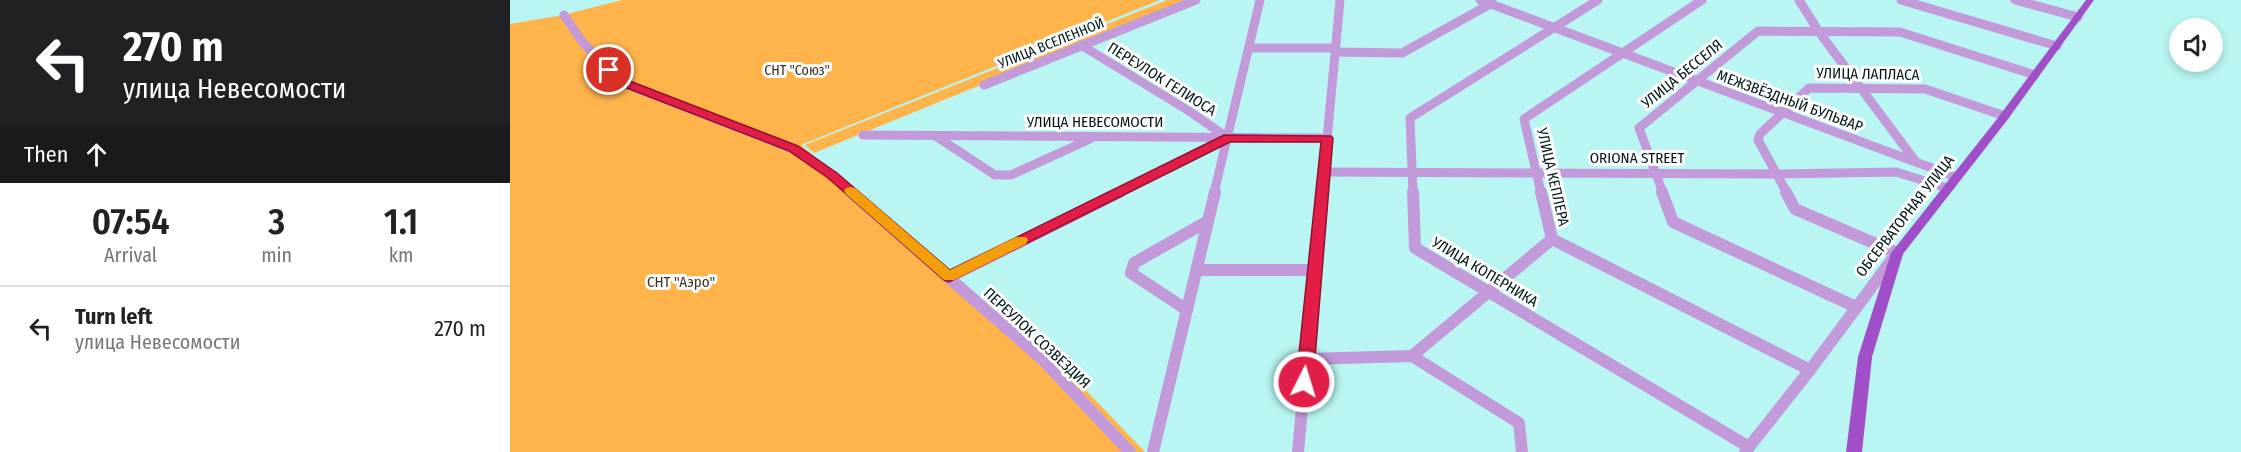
<!DOCTYPE html>
<html lang="en">
<head>
<meta charset="utf-8">
<style>
	:root { --surface:#fff; --page:#f6f6f6; --text:#222; --muted:#767676; --line:#e0e0e0 }
	body { margin:0; font-family:"Fira Sans Condensed",sans-serif; background:var(--page); color:var(--text); height:100vh; display:flex; flex-direction:column; font-size:22px; white-space:nowrap }
	* { box-sizing:border-box; margin:0 }
	p { font-size:20px; color:var(--muted) }
	.icon { flex:none; width:33px; height:33px; fill:none; stroke:currentColor; stroke-width:2; stroke-linecap:round; stroke-linejoin:round }
	.map { position:relative; flex:1; overflow:hidden }
	.details { display:flex; flex-direction:column; background:var(--surface); width:510px }
	.details>* { flex:none }
	.banner { background:#202124; color:#fff; overflow:hidden }
	.tools { position:absolute; left:1659px; top:18px; display:grid; gap:12px }
	.tools a { display:grid; place-items:center; width:54px; height:54px; border-radius:50%; background:var(--surface); box-shadow:0 3px 9px #0003; font-size:30px }
	.pin { position:absolute; display:grid; place-items:center; width:51px; height:51px; color:#fff; margin:-26px; border:3px solid #fff; border-radius:50%; box-shadow:0 2px 6px #0007 }
	.me { position:absolute; width:66px; margin:-33px; rotate:5deg; stroke-linejoin:round; filter:drop-shadow(0 0 4px #0008) }
	.turn { display:flex; align-items:center; gap:21px; height:126px; padding:0 24px; font-size:27px }
	.turn .icon { width:78px; height:78px; stroke-width:2.5 }
	.turn b { display:block; font-size:42px; line-height:51px }
	.then { display:flex; align-items:center; height:57px; padding:0 24px; background:#0003; gap:12px; font-size:22px }
	.eta { display:flex; justify-content:space-evenly; align-items:center; height:102px; text-align:center }
	.eta b { font-size:36px; font-weight:600; line-height:42px }
	ul { padding:0; list-style:none }
	li { display:flex; align-items:center; gap:18px; height:84px; padding:0 24px; border-top:2px solid var(--line) }
	li div { flex:1 }
	li b { display:block; font-size:22px }
	li em { font-style:normal }
	main { display:flex; flex:1; min-height:0 }
	.map>svg:first-child { display:block }
	.green { fill:#ffb44b }
	.lines { fill:none; stroke-linecap:round; stroke-linejoin:round }
	.minor-far1 { stroke:#c29ada; stroke-width:9 }
	.minor { stroke:#c29ada; stroke-width:12 }
	.major { fill:#a04fc9; fill-rule:evenodd }
	.route { fill:#e11d48; stroke:#92132f; stroke-width:1.5 }
	.slow { fill:#f59e0b }
	.labels { text-anchor:middle; stroke-width:6; stroke-linejoin:round; paint-order:stroke }
	.far-street-label { font-size:14px; fill:#011717; stroke:#fff }
	.far-park-label { font-size:14px; fill:#41321e; stroke:#fff }
	.street-label { font-size:15px; fill:#011717; stroke:#fff }
	.park-label { font-size:15px; fill:#41321e; stroke:#fff }
</style>
</head>
<body>
<main>
<section class="details">
<div class="banner">
<div class="turn"><svg class="icon" aria-label="left" viewBox="0 0 24 24"><path d="M17 20v-9H6M10 6l-5 5 5 5"/></svg><div><b>270 m</b>улица Невесомости</div></div>
<div class="then">Then<svg class="icon" aria-label="ahead" viewBox="0 0 24 24"><path d="M12 20V5M6 11l6-6 6 6"/></svg></div>
</div>
<div class="eta">
<div><b>07:54</b><p>Arrival</p></div>
<div><b>3</b><p>min</p></div>
<div><b>1.1</b><p>km</p></div>
</div>
<ul>
<li><svg class="icon" aria-label="left" viewBox="0 0 24 24"><path d="M17 20v-9H6M10 6l-5 5 5 5"/></svg><div><b>Turn left</b><p>улица Невесомости</p></div><em>270 m</em></li>
</ul>
</section>
<div class="map">
<svg width="1731" height="452" viewBox="0 0 1731 452">
	<rect width="100%" height="100%" fill="#b9f5f2"/>
	<g class="green">
		<polygon points="112,0 650,0 291,145 567,381 635,452 0,452 0,24 53,15"/>
		<polygon points="657,0 679,0 304,153 295,145"/>
	</g>
	<g class="lines">
		<g class="minor-far1">
			<polyline points="970,0 1446,177"/>
			<polyline points="1289,0 1309,32 1406,162"/>
			<polyline points="1391,0 1547,46"/>
			<polyline points="1505,0 1568,17"/>
			<polyline points="54,15 71,40 108,81 283,149 322,175 343,193"/>
			<polyline points="571,45 679,111 718,138"/>
			<polyline points="739,48 825,48"/>
			<polyline points="825,52 892,53 982,3"/>
			<polyline points="474,85 686,0"/>
			<polyline points="353,135 817,138"/>
			<polyline points="427,137 485,175 501,175 580,139"/>
			<polyline points="814,172 1266,174 1386,172 1437,188"/>
			<polyline points="607,193 715,139"/>
			<polyline points="704,193 750,0"/>
			<polyline points="812,193 830,0"/>
			<polyline points="903,193 900,118 1088,0"/>
			<polyline points="1031,193 1014,119 1192,0"/>
			<polyline points="1153,193 1129,128 1248,31 1390,32 1525,75"/>
			<polyline points="1277,193 1248,140 1250,134 1299,88 1415,89 1495,116"/>
		</g>
		<g class="minor">
			<polyline points="341,192 533,360 620,452"/>
			<polyline points="903,192 905,248 1239,447"/>
			<polyline points="1031,192 1042,239 1300,370"/>
			<polyline points="1152,192 1163,222 1346,307"/>
			<polyline points="687,270 804,270"/>
			<polyline points="439,277 610,192"/>
			<polyline points="677,310 621,273 624,263 698,221"/>
			<polyline points="902,356 1042,239"/>
			<polyline points="797,359 902,356 1009,423 1012,452"/>
			<polyline points="643,452 705,192"/>
			<polyline points="788,452 812,192"/>
			<polyline points="1235,452 1300,370 1387,253 1285,209 1276,192"/>
		</g>
		<polygon class="major" points="1576,0 1584,0 1495,123 1393,254 1362,357 1352,452 1336,452 1348,357 1381,253 1487,119"/>
	</g>
	<polygon class="route" points="99,67 112,78 288,146 327,173 440,270 714,135 821,136 823,138 803,382 800,386 794,388 789,386 786,382 811,142 720,142 439,282 434,280 318,178 279,151 104,83 93,70"/>
	<polygon class="slow" points="340,187 345,188 440,270 506,237 516,237 518,240 516,244 444,280 434,280 336,194 334,191 336,188"/>
	<g class="labels">
		<g class="far-street-label">
			<text transform="translate(541 43) rotate(-22)" y="5">УЛИЦА ВСЕЛЕННОЙ</text>
		</g>
		<g class="far-park-label">
			<text x="287" y="75">СНТ "Союз"</text>
		</g>
		<g class="street-label">
			<text transform="translate(1172 74) rotate(-39)" y="5">УЛИЦА БЕССЕЛЯ</text>
			<text transform="translate(1358 74) rotate(1)" y="5">УЛИЦА ЛАПЛАСА</text>
			<text transform="translate(652 79) rotate(32)" y="5">ПЕРЕУЛОК ГЕЛИОСА</text>
			<text transform="translate(1280 101) rotate(20)" y="5">МЕЖЗВЁЗДНЫЙ БУЛЬВАР</text>
			<text x="585" y="127">УЛИЦА НЕВЕСОМОСТИ</text>
			<text x="1127" y="163">ORIONA STREET</text>
			<text transform="translate(1043 177) rotate(77)" y="5">УЛИЦА КЕПЛЕРА</text>
			<text transform="translate(1395 216) rotate(-52)" y="5">ОБСЕРВАТОРНАЯ УЛИЦА</text>
			<text transform="translate(975 272) rotate(31)" y="5">УЛИЦА КОПЕРНИКА</text>
			<text transform="translate(527 338) rotate(43)" y="5">ПЕРЕУЛОК СОЗВЕЗДИЯ</text>
		</g>
		<g class="park-label">
			<text x="171" y="287">СНТ "Аэро"</text>
		</g>
	</g>
</svg>
<div class="tools">
<a><svg class="icon" aria-label="sound" viewBox="0 0 24 24"><path d="M4 9h4l5-4v14l-5-4H4zM17 9q2 3 0 6"/></svg></a>
</div>
<div class="pin" style="left:99px;top:70px;background:#d93025"><svg class="icon" aria-label="arrive" viewBox="0 0 24 24"><path d="M6 21V4h12l-3 4 3 4H6"/></svg></div>
<svg class="me" style="left:794px;top:382px" viewBox="-20 -20 40 40"><circle r="17" fill="#e11d48" stroke="#fff" stroke-width="3"/><path d="M0-11L8 9 0 5-8 9z" fill="#fff"/></svg>
</div>
</main>
</body>
</html>
